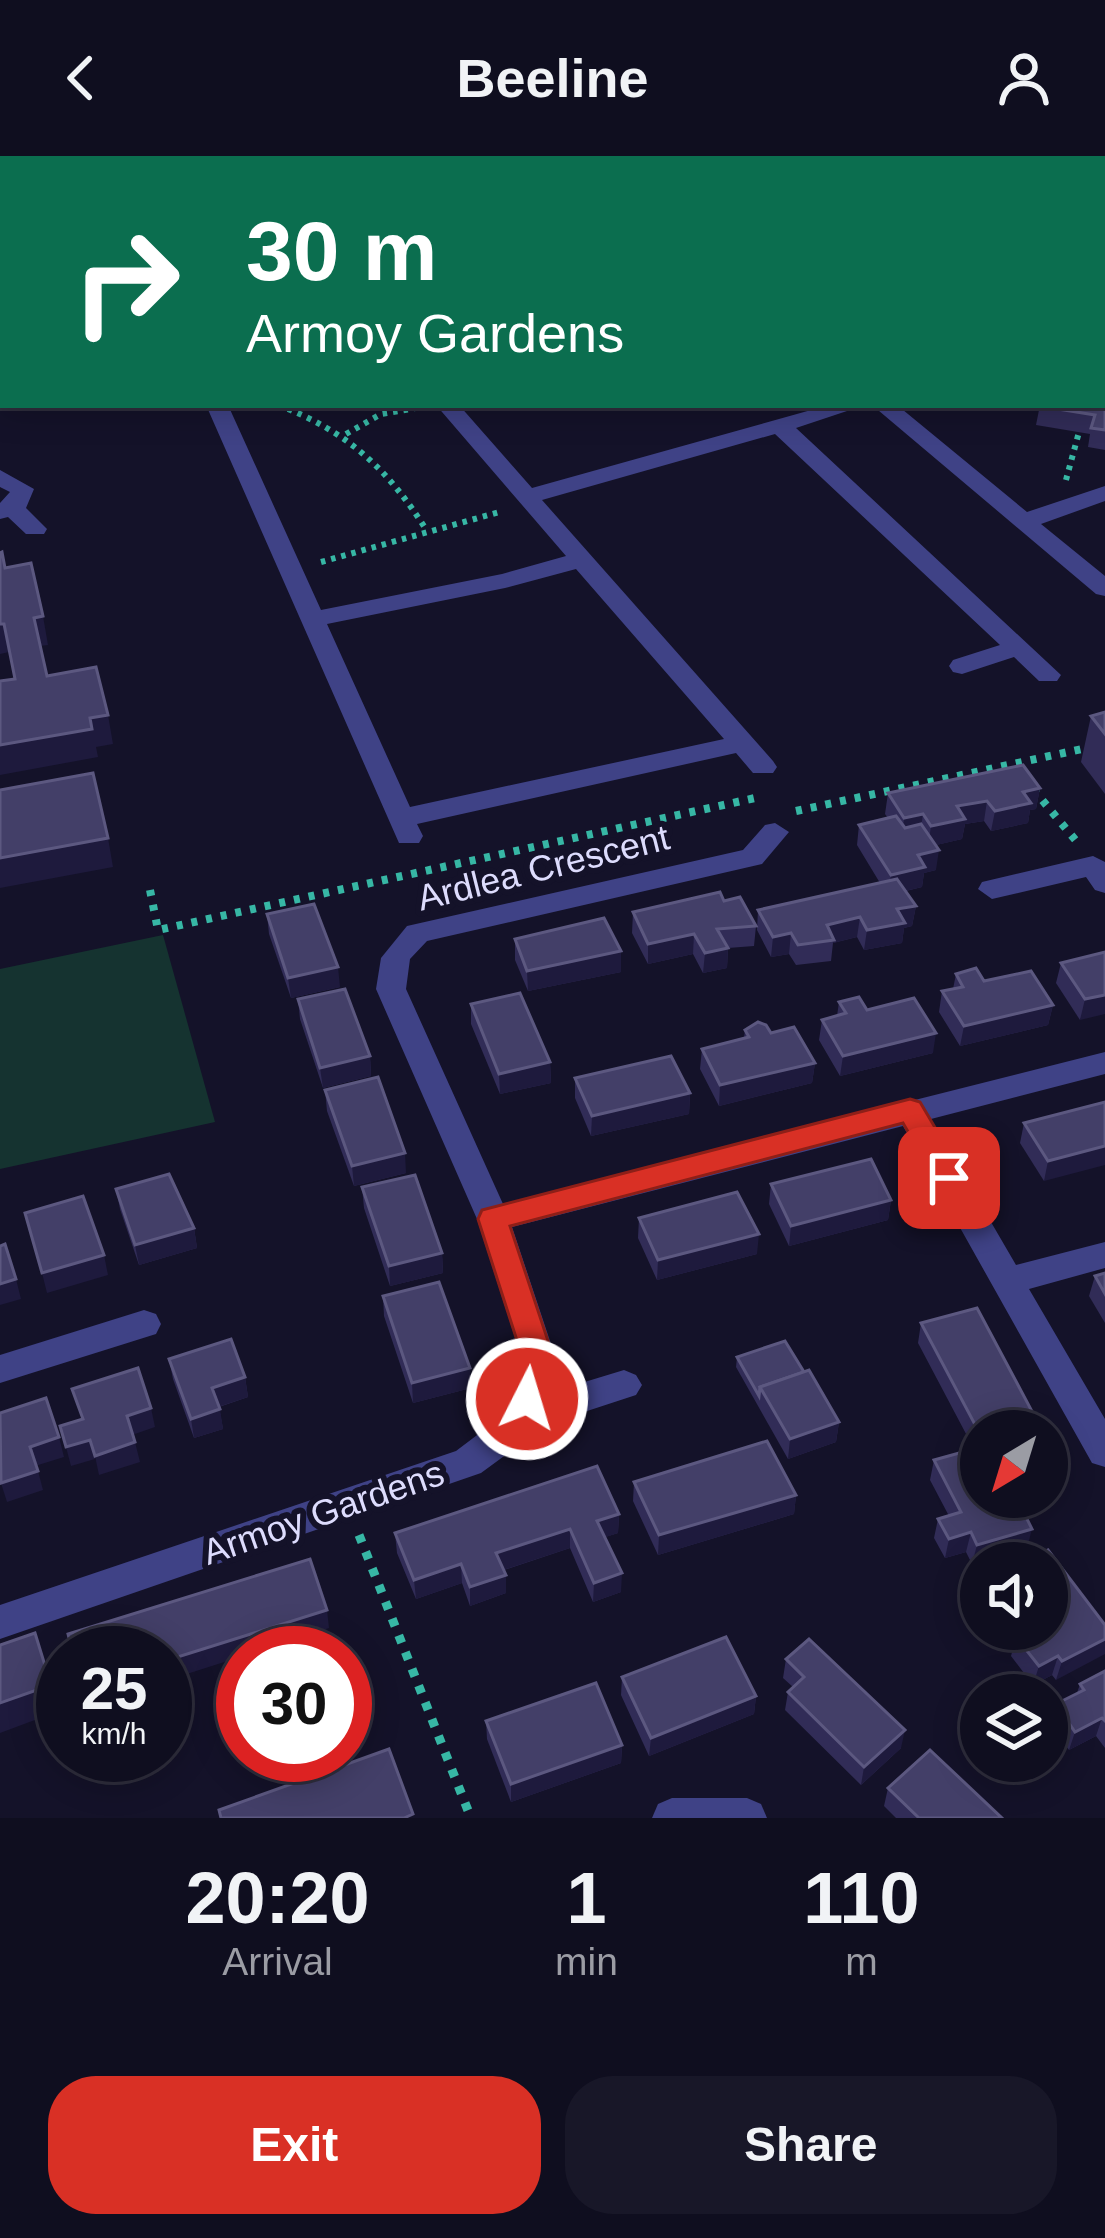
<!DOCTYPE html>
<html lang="en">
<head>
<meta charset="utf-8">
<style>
	:root { --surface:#0f0e1f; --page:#181728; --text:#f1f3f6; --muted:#9b9ca4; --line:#2f2e3d; --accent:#d93025 }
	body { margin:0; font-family:Helvetica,sans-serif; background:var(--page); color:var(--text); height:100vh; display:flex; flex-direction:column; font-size:45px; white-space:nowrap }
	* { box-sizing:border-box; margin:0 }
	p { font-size:39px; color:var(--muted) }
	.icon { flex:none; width:66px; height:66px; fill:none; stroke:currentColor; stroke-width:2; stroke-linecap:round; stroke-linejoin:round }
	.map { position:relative; height:1662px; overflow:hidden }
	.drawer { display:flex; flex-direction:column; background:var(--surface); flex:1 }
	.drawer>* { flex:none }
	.guide { position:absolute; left:0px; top:0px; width:1107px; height:252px; box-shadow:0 6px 30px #0003,0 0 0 3px var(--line); background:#0b6e4f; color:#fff; overflow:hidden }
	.needle { width:78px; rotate:218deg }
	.buttons { position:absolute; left:960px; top:1254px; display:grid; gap:24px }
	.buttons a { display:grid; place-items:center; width:108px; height:108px; border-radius:50%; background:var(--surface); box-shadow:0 6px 30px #0003,0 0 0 3px var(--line); font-size:60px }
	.speed { position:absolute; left:36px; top:1470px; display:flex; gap:24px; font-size:60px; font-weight:700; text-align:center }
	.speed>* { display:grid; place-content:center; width:156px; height:156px; border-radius:50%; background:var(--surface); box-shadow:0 6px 30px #0003,0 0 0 3px var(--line); line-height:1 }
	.speed small { font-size:30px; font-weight:400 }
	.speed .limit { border:18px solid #d22; background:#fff; color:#111 }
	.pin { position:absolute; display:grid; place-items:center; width:102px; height:102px; color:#fff; margin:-51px; border-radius:24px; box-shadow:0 6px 18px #0006 }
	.me { position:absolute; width:132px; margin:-66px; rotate:5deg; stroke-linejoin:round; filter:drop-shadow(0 0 9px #0008) }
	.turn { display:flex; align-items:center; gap:42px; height:252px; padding:0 48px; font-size:54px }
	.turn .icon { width:156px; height:156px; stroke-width:2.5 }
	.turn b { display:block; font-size:84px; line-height:102px }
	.eta { display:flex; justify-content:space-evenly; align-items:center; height:204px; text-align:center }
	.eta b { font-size:72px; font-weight:600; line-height:84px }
	.cta { display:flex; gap:24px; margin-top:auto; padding:24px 48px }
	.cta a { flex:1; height:138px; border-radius:48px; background:var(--accent); color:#fff; font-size:48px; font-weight:600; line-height:138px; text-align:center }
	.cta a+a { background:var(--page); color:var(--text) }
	header { display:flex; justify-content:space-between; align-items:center; height:156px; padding:0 48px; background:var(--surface); font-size:54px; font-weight:600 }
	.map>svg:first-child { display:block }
	.green { fill:#153330 }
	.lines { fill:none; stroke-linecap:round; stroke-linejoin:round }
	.path-far2 { stroke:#37b7a5; stroke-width:6; stroke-dasharray:4.5 6; stroke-linecap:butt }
	.path-far1 { stroke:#37b7a5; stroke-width:8; stroke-dasharray:6 9; stroke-linecap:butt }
	.path { stroke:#37b7a5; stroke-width:9; stroke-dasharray:8 10; stroke-linecap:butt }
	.minor { fill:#3f4286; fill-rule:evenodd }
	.wall { fill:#312c57 }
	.shaded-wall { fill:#1e1a3d }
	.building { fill:#433f68; stroke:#5c5880; stroke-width:3 }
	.route { fill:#d93025; stroke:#8d1f18; stroke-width:3 }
	.labels { text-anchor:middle; stroke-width:12; stroke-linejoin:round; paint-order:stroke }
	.street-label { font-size:36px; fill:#dddcfd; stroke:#141229 }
</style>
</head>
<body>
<header><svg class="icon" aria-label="back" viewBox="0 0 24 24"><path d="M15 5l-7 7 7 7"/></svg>Beeline<svg class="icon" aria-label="person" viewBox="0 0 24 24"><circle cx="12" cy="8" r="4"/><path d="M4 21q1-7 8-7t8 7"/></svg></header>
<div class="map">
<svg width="1105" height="1662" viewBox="0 0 1105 1662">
	<rect width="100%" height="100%" fill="#141229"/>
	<polygon class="green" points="163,779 215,966 0,1013 0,813"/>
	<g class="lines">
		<g class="path-far2">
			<path d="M278,249c69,26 110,64 149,126"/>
			<polyline points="346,278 381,258 422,251"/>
			<polyline points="1066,324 1079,276"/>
			<polyline points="321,406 503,355"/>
		</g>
		<g class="path-far1">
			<polyline points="1033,633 1077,686"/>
			<polyline points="796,655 1105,588"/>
			<polyline points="150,734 158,774 755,642"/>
		</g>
		<polyline class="path" points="359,1379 471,1662"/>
		<g class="minor">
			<polygon points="240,0 265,0 238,3"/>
			<polygon points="639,0 660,0 662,3 641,3"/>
			<rect x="0" y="158" width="3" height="16"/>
			<path d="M206,249h22l93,205 181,-36 64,-18 -130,-151h23l73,83 297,-83h36l-69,23 265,247 -4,6h-18l-25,-24 -52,17 -9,-2 -4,-6 4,-6 47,-15 -225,-211 -233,66 231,261 4,6 -4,6h-20l-17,-20 -319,71 6,12 -4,7h-20zM576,413l148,170 -314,68 -83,-183 178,-36z"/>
			<polygon points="872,249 897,249 1027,356 1105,330 1105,345 1041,368 1105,420 1105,440 1096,438"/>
			<polygon points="0,314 34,333 26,352 47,373 44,378 26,378 8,361 0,363 0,347 10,336 0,331"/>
			<polygon points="775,667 789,676 762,708 427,785 410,803 406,833 503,1048 1105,896 1105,918 931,963 1016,1109 1105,1086 1105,1112 1029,1133 1105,1263 1105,1311 1092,1307 903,970 512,1071 554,1197 548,1228 578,1228 624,1214 636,1219 642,1229 636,1239 578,1258 537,1258 519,1289 481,1317 0,1483 0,1449 456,1295 493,1267 510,1240 520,1197 477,1063 376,833 381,802 407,770 743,694 765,669"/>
			<polygon points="1093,700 1105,706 1105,737 1095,734 1086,721 992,743 978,733 982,726"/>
			<polygon points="144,1154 156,1158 161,1168 156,1178 0,1227 0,1199"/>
			<polygon points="672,1642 747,1642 761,1648 767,1662 652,1662 658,1648"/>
		</g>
	</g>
	<g class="wall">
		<rect x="745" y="0" width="81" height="3"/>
		<polygon points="842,0 936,0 935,3 841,3"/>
		<polygon points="1105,227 1105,294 1088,291 1090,278 1036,269 1040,249 1104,249"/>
		<polygon points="1105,556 1105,638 1081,606 1091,560"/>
		<polygon points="1040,632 1036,653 1030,654 1028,667 991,675 984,665 965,668 962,683 936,689 936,714 924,717 922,731 906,735 916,750 912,770 904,772 902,787 864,794 857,781 833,787 831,805 796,809 789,798 771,801 757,774 758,754 880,727 857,689 859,669 888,662 885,658 888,637"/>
		<polygon points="724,745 756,770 754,790 728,792 727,812 703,817 693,798 648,808 632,777 633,756"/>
		<polygon points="267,758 340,831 291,842 269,778"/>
		<polygon points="515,783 621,795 621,816 528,835 515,804"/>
		<polygon points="1105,796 1080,864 1056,827 1061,807"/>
		<polygon points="956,818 984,825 1053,849 1048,869 960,890 939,856 942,835 953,833"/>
		<polygon points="298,843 370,900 371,920 323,932 300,863"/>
		<polygon points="839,846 867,854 933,897 840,920 819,884 822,864 837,860"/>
		<polygon points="471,848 550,906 551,927 500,938 471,868"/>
		<polygon points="745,874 771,877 815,907 812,927 719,950 700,913 702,893 744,882"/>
		<polygon points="575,922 690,937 689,958 591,980 575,942"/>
		<polygon points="325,934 406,1017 354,1030 327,955"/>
		<polygon points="1105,946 1044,1025 1020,987 1024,967"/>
		<polygon points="771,1028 891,1044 888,1064 789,1090 769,1048"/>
		<polygon points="362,1031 442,1097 443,1117 390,1130 364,1052"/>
		<polygon points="116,1033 194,1072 197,1092 139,1109 120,1053"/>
		<polygon points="639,1062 757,1098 657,1124 638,1082"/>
		<polygon points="1105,1117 1105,1167 1089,1140 1095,1120"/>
		<polygon points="383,1140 471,1232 413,1247 384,1160"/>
		<polygon points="921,1167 981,1275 1027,1392 972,1408 966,1396 945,1402 934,1382 938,1363 949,1360 930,1324 934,1304 974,1293 918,1187"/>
		<polygon points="737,1201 804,1216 839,1266 836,1286 788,1303 736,1211"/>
		<polygon points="169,1203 245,1221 248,1241 219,1251 223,1273 194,1282 173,1223"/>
		<polygon points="634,1326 796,1339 794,1358 658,1399 633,1345"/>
		<polygon points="619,1358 618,1377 605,1381 621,1436 593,1446 570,1392 504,1414 506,1437 470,1450 462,1427 416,1443 397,1397 395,1377"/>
		<polygon points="1105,1469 1056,1524 1052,1519 1033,1529 1011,1500 1016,1481 1023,1477 1019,1473"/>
		<polygon points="786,1503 901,1592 861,1629 785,1554 788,1536 793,1531 783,1522"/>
		<polygon points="1105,1515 1105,1592 1096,1580 1069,1594 1050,1567 1056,1548 1077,1537 1080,1528"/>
		<polygon points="622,1521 756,1540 754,1558 649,1600 621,1539"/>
		<polygon points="486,1565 622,1589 621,1607 511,1646 487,1583"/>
		<polygon points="888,1632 1002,1662 896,1662 884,1650"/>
	</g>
	<g class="shaded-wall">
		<polygon points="43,460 48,489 39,490 34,462"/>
		<polygon points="0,468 4,468 9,496 0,498"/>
		<polygon points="108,559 113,588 96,591 98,601 0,619 0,589 90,562"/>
		<polygon points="1040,632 1036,653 1030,654 1028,667 991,675 995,655 1023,636"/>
		<polygon points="987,645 984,665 965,668 962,683 928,691 931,670 957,650"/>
		<polygon points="923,658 920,678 902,683 904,662"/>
		<polygon points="108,682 113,711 0,732 0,702"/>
		<polygon points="939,694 936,714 924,717 922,731 888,739 891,719 918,699"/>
		<polygon points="916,750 912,770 904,772 902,787 864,794 867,774 897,753"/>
		<polygon points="860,761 857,781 833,787 827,769"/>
		<polygon points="791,777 789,798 771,801 773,781"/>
		<polygon points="694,778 693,798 648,808 648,788"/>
		<polygon points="728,792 727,812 703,817 705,797"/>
		<polygon points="621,795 621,816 528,835 527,815"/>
		<polygon points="338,811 340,831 291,842 288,822"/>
		<polygon points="1105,839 1105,858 1080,864 1085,843"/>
		<polygon points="1053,849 1048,869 960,890 964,870"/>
		<polygon points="936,877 933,897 840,920 843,900"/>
		<polygon points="370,900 371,920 323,932 320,912"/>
		<polygon points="550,906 551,927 500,938 499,918"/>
		<polygon points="815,907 812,927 719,950 720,929"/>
		<polygon points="690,937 689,958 591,980 592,960"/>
		<polygon points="1105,990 1105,1009 1044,1025 1048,1005"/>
		<polygon points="405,997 406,1017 354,1030 352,1010"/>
		<polygon points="891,1044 888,1064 789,1090 791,1070"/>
		<polygon points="194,1072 197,1092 139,1109 135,1089"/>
		<polygon points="759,1078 757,1098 657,1124 658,1104"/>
		<polygon points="442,1097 443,1117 390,1130 389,1110"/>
		<polygon points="104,1099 108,1119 47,1137 42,1117"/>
		<polygon points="16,1123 21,1143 0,1149 0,1128"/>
		<polygon points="470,1212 471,1232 413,1247 412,1227"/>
		<polygon points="245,1221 248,1241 215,1252 212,1232"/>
		<polygon points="151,1252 155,1271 132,1279 127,1260"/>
		<polygon points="220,1253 223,1273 194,1282 191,1263"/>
		<polygon points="1035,1261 1032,1275 989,1275"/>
		<polygon points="839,1266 836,1286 788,1303 790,1283"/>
		<polygon points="59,1281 64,1301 35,1310 30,1291"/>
		<polygon points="90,1284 95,1303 71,1310 66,1291"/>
		<polygon points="135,1286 140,1306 99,1319 95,1300"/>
		<polygon points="38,1315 43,1334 7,1346 1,1327"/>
		<polygon points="796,1339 794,1358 658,1399 659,1379"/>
		<polygon points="619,1358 618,1377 597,1384 597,1365"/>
		<polygon points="570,1373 570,1392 497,1416 496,1397"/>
		<polygon points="1032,1373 1027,1392 972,1408 977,1389"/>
		<polygon points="971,1376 966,1396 945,1402 949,1383"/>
		<polygon points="461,1408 462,1427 416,1443 414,1424"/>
		<polygon points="622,1417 621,1436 593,1446 594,1427"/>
		<polygon points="506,1419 506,1437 470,1450 470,1431"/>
		<polygon points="327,1454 329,1472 253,1497 243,1497 243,1500 165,1525 165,1505"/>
		<polygon points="1105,1483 1105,1498 1056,1524 1062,1505"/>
		<polygon points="1058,1500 1052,1519 1033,1529 1039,1510"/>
		<polygon points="51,1529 59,1555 0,1577 0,1547"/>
		<polygon points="756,1540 754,1558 649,1600 651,1582"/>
		<polygon points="1102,1562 1096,1580 1069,1594 1075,1576"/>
		<polygon points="905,1574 901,1592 861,1629 864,1611"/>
		<polygon points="622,1589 621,1607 511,1646 511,1628"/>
	</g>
	<g class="building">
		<polygon points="944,0 993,0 1001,3 939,3"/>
		<polygon points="1105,227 1105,274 1091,272 1095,259 1039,250 1104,249"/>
		<polygon points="2,396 5,412 31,407 43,460 34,462 47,520 96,511 108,559 90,562 92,573 0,589 0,525 15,523 4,468 0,468 0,397"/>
		<polygon points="1105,556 1105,578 1091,560"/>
		<polygon points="1023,609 1040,632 1023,636 1031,647 995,655 987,645 957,650 965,663 931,670 923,658 904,662 888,637"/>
		<polygon points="93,617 108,682 0,702 0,634"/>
		<polygon points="896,660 905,672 921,668 939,694 918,699 925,711 891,719 859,669"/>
		<polygon points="897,723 916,750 897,753 905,767 867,774 860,761 827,769 834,784 798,789 791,777 773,781 758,754"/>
		<polygon points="720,736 724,745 740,741 756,770 717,773 728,792 705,797 694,778 648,788 633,756"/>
		<polygon points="314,748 338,811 288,822 267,758"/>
		<polygon points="604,762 621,795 527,815 515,783"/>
		<polygon points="1105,796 1105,839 1085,843 1061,807"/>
		<polygon points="976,812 984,825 1031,815 1053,849 964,870 942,835 963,831 956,818"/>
		<polygon points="345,833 370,900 320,912 298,843"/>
		<polygon points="520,837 550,906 499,918 471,848"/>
		<polygon points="859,841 867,854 914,842 936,877 843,900 822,864 846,857 839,846"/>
		<polygon points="758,866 766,869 771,877 794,871 815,907 720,929 702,893 749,881 745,874"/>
		<polygon points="671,900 690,937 592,960 575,922"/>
		<polygon points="378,921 405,997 352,1010 325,934"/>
		<polygon points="1105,946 1105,990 1048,1005 1024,967"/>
		<polygon points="871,1003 891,1044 791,1070 771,1028"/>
		<polygon points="169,1018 194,1072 135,1089 116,1033"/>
		<polygon points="415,1019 442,1097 389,1110 362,1031"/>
		<polygon points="737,1036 759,1078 658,1104 639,1062"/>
		<polygon points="83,1040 104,1099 42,1117 25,1057"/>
		<polygon points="5,1088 16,1123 0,1128 0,1090"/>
		<polygon points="1105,1117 1105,1138 1095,1120"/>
		<polygon points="439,1126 470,1212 412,1227 383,1140"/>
		<polygon points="977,1152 1035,1261 989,1275 981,1275 980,1278 921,1167"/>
		<polygon points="231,1183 245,1221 212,1232 220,1253 191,1263 169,1203"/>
		<polygon points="785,1185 804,1216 760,1231 759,1240 737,1201"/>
		<polygon points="138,1212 151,1252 127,1260 135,1286 95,1300 90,1284 66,1291 60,1270 83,1263 72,1233"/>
		<polygon points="809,1214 839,1266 790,1283 760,1231"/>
		<polygon points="46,1242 59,1281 30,1291 38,1315 1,1327 0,1257"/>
		<polygon points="767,1285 796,1339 659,1379 634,1326"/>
		<polygon points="981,1291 981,1341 1016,1341 1032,1373 977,1389 971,1376 949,1383 938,1363 961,1356 934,1304"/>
		<polygon points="597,1310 619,1358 597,1365 622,1417 594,1427 570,1373 496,1397 506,1419 470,1431 461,1408 414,1424 395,1377"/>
		<polygon points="1048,1394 1105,1469 1105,1483 1062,1505 1058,1500 1039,1510 1016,1481 1031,1473 1047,1473 1047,1407 1023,1407"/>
		<polygon points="310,1403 327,1454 165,1505 165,1497 73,1497 68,1478"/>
		<polygon points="35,1477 51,1529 0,1547 0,1489"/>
		<polygon points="726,1481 756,1540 651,1582 622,1521"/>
		<polygon points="809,1483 905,1574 864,1611 788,1536 804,1521 786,1503"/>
		<polygon points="1105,1515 1105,1565 1102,1562 1075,1576 1056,1548 1084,1534 1080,1528"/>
		<polygon points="596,1527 622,1589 511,1628 486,1565"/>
		<polygon points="389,1593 413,1658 404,1662 221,1662 219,1654"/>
		<polygon points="930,1594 1002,1662 919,1662 888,1632"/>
	</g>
	<polygon class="route" points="910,943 920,946 960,1014 964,1022 960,1030 939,1030 903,967 510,1070 552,1197 538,1252 527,1256 516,1252 511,1243 521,1197 478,1063 482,1054"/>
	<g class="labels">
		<g class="street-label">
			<text transform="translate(543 711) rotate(-14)" y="13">Ardlea Crescent</text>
			<text transform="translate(323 1356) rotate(-19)" y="13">Armoy Gardens</text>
		</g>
	</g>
</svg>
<div class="buttons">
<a><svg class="needle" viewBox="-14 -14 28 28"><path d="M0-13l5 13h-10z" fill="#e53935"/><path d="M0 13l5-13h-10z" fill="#9b9ca4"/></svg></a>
<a><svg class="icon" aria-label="sound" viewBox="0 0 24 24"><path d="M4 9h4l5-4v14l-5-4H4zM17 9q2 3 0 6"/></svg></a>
<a><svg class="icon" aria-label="layers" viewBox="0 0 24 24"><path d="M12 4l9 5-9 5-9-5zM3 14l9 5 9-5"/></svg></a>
</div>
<div class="speed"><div>25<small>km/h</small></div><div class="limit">30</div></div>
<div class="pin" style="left:949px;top:1022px;background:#d93025"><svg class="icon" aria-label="arrive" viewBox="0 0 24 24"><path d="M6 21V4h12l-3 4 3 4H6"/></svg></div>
<svg class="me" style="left:527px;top:1243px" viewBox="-20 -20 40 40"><circle r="17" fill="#d93025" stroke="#fff" stroke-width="3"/><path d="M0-11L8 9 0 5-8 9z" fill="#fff"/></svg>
<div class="guide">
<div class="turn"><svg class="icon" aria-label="right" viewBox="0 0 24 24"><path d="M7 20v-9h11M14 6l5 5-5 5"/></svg><div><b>30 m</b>Armoy Gardens</div></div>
</div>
</div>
<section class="drawer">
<div class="eta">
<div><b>20:20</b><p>Arrival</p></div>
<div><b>1</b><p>min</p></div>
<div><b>110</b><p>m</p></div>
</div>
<div class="cta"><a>Exit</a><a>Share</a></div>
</section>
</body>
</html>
